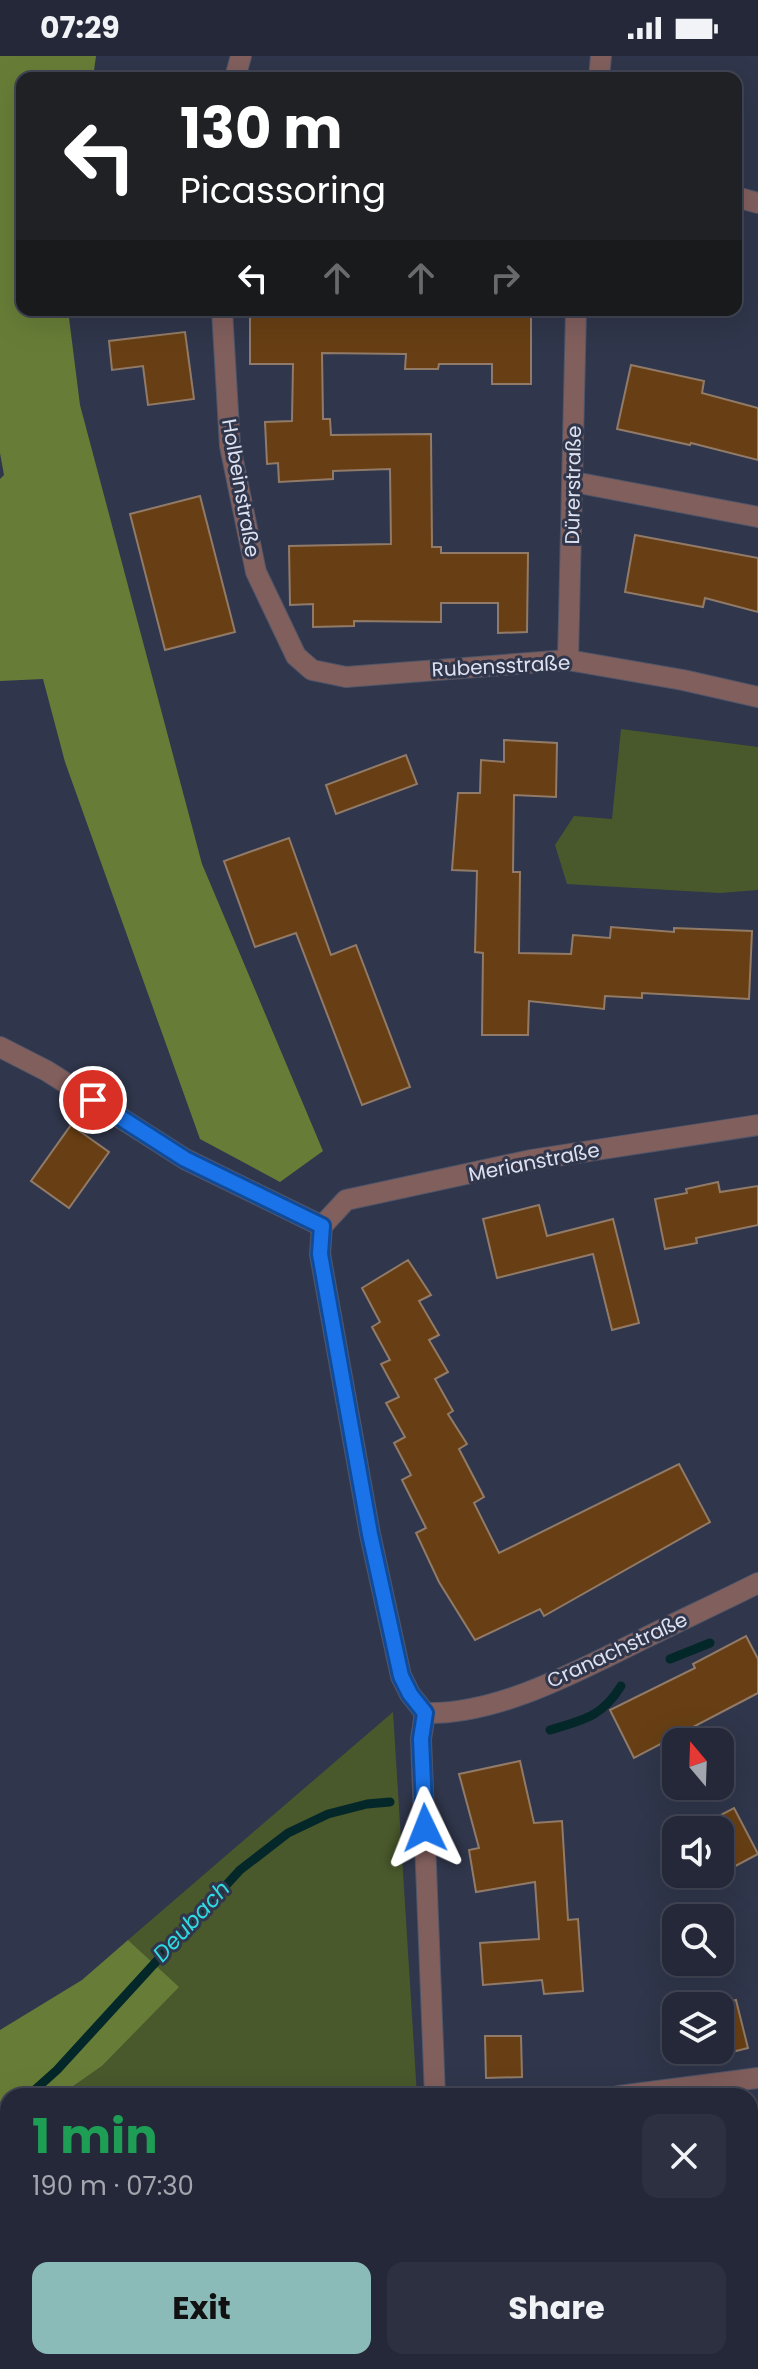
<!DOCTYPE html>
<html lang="en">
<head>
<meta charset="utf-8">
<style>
	:root { --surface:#242838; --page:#2c3040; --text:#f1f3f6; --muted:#a3a6ae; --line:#414453; --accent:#8bbbb9 }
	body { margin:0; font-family:Poppins,sans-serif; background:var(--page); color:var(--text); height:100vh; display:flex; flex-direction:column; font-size:30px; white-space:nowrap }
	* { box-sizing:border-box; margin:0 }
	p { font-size:26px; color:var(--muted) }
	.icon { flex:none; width:44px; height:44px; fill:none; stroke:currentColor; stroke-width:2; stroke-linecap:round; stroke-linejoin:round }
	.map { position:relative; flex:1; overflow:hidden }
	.details { position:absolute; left:0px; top:2032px; width:758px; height:282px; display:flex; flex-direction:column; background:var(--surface); border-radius:24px 24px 0 0; box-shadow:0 8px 32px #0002,0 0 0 2px var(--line) }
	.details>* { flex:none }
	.guide { position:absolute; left:16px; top:16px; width:726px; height:244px; border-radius:16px; box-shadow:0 8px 32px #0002,0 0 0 2px var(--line); background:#202124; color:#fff; overflow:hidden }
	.needle { width:52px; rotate:341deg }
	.controls { position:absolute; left:662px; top:1672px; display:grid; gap:16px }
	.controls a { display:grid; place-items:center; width:72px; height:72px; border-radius:16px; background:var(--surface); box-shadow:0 8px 32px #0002,0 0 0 2px var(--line); font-size:40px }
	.pin { position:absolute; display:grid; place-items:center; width:68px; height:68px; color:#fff; margin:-34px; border:4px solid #fff; border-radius:50%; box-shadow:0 2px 8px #0007 }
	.me { position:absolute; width:88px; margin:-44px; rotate:358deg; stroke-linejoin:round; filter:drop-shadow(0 0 6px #0008) }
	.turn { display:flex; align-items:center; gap:28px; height:168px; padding:0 32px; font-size:36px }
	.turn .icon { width:104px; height:104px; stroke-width:2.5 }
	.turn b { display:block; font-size:56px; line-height:68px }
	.lanes { display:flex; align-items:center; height:76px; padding:0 32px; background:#0003; justify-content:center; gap:40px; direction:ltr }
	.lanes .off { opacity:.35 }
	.round { display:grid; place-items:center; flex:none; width:84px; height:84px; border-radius:16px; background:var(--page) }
	.summary { display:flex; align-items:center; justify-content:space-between; height:136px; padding:0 32px }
	h1 { font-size:48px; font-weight:700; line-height:60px; color:#1e9e55 }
	.primary-button { display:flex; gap:16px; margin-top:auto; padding:16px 32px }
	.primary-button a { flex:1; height:92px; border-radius:16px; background:var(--accent); color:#111; font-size:32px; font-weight:700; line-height:92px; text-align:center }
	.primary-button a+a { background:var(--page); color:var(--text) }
	.status { display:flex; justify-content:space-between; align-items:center; height:56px; padding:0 40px; background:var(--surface); direction:ltr }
	.status svg { height:22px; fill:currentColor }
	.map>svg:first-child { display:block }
	.green { fill:#4a592c }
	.forest { fill:#677d37 }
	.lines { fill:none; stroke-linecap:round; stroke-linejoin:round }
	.stream { stroke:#04282a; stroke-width:9 }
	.building { fill:#683f14; stroke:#917b68; stroke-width:2 }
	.minor-casing { stroke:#4f5569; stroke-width:22 }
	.minor { stroke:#815f5d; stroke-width:20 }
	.route-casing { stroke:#114b97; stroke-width:20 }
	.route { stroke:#1a73e8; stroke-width:14 }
	.labels { text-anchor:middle; stroke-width:6; stroke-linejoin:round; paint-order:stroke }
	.street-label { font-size:20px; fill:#dde1ef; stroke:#30364b }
	.water-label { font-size:22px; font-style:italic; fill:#30dbe1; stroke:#30364b }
</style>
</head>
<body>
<div class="status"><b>07:29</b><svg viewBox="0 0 49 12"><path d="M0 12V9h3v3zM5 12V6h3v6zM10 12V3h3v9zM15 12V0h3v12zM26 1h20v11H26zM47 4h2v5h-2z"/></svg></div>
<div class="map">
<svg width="758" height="2313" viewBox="0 0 758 2313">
	<rect width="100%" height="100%" fill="#30364b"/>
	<g class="green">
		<polygon points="621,673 758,691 758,834 720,837 567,828 555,789 574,760 612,763"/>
		<polygon points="393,1656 417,2040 59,2040 102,2010 178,1931 128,1884"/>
		<polygon points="8,2076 8,2234 0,2237 0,2082"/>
	</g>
	<g class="forest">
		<polygon points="0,0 96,0 93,22 22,22 22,254 68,254 80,349 202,808 323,1095 280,1126 200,1083 65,706 43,623 0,625 0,423 4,419 0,397"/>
		<polygon points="128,1884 179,1931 102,2010 59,2040 8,2040 8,2076 0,2082 0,1974 82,1924"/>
	</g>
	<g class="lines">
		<g class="stream">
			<polyline points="670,1603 710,1587"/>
			<path d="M550,1674c33,-10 52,-13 71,-44"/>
			<polyline points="28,2040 57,2014 240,1814 288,1777 328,1758 367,1748 390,1746"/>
			<polyline points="0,2065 8,2058"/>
		</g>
	</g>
	<g class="building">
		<polygon points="250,254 531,254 531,328 492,328 492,308 439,308 438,313 405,313 406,298 322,297 323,363 330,363 331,379 431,378 432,491 441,491 441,497 528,497 527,576 498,577 498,547 441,547 441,566 354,565 354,570 313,571 313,548 290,549 289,490 391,488 390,413 333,415 333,423 279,426 278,407 267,408 265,366 292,365 293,308 250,308"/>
		<polygon points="185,276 194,343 148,349 143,310 112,314 109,285"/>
		<polygon points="631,309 704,325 702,337 758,352 758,404 691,387 690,389 617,373"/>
		<polygon points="200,440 235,576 165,594 130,458"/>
		<polygon points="635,479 758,502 758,556 705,542 703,551 625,536"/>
		<polygon points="504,684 557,687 556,741 514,739 513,816 520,816 519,897 571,898 573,879 610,882 611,871 674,876 674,872 752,875 749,943 642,937 642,942 605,940 604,953 529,945 528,979 482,979 483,897 475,896 477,815 452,814 458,737 480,737 481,704 504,706"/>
		<polygon points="406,699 417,728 336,758 326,729"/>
		<polygon points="289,782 331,899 356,889 410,1031 362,1049 296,877 255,891 224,805"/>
		<polygon points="71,1069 109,1096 69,1152 31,1125"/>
		<polygon points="718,1126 720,1136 758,1130 758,1169 696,1182 697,1187 665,1193 655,1143 687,1137 686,1133"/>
		<polygon points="539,1149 547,1180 613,1163 639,1267 612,1274 593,1198 497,1222 483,1163"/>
		<polygon points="408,1204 431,1239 419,1245 439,1279 429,1284 448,1316 435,1323 453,1355 448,1358 467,1388 459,1393 484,1441 474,1447 499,1497 679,1408 710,1466 544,1560 540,1553 475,1584 439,1526 416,1477 426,1472 402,1424 411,1419 394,1387 405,1381 386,1347 399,1341 381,1308 390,1304 372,1271 380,1266 362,1232"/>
		<polygon points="746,1580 758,1603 758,1637 634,1702 610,1654 695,1612 693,1608"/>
		<polygon points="520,1705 534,1767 562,1765 568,1864 578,1863 583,1935 544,1938 542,1924 483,1929 480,1887 539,1883 535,1826 476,1836 469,1794 479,1792 459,1718"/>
		<polygon points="734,1752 758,1798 711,1823 708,1818 720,1818 720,1774 692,1774"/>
		<polygon points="736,1944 748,1992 692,2006 689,1994 720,1994 720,1950 711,1950"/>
		<polygon points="485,1980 521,1980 522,2021 486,2022"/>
	</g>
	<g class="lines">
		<g class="minor-casing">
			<g id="minor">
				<polyline points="235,22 241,0"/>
				<polyline points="599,22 601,0"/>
				<polyline points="736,141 758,147"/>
				<polyline points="222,254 230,390 256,516 296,600 312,614 346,621 568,604 683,624 758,641"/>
				<polyline points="574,426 758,461"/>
				<polyline points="568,604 576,254"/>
				<polyline points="0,991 47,1015 185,1103 322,1170"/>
				<polyline points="322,1170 320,1198 370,1478 401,1620 410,1638 425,1657 421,1683 435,2040"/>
				<polyline points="322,1170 346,1144 531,1104 758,1069"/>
				<path d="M425,1657c71,2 149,-40 212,-71 40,-20 81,-39 121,-59"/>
				<polyline points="619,2040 758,2022"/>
				<polyline points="448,2306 448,2313"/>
			</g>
		</g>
		<use href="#minor" class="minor"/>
	</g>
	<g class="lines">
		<g class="route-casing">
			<polyline id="route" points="93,1044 185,1103 322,1170 320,1198 370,1478 401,1620 410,1638 425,1657 421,1683 425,1772"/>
		</g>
		<use href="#route" class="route"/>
	</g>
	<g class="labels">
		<g class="street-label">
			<text transform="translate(573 429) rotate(-89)" y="7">Dürerstraße</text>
			<text transform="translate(241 432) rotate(80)" y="7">Holbeinstraße</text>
			<text transform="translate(501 610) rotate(-3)" y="7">Rubensstraße</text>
			<text transform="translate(534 1106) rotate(-11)" y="7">Merianstraße</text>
			<text transform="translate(617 1594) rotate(-25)" y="7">Cranachstraße</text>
		</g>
		<g class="water-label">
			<text transform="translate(191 1865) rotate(-47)" y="8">Deubach</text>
		</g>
	</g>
</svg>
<div class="controls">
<a><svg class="needle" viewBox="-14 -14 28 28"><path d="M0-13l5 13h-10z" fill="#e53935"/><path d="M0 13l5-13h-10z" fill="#a3a6ae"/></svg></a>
<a><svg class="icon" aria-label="sound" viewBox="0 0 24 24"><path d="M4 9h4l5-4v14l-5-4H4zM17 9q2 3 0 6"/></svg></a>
<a><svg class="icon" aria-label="search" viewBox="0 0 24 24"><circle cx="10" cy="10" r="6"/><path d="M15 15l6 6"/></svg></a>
<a><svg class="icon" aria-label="layers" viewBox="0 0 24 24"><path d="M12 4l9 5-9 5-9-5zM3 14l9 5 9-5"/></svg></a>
</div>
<div class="pin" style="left:93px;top:1044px;background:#d93025"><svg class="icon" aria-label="arrive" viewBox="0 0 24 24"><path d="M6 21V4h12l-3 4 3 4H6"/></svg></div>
<svg class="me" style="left:425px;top:1772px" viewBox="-20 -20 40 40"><path d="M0-17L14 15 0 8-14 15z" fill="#1a73e8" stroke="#fff" stroke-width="4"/></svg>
<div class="guide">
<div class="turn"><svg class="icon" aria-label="left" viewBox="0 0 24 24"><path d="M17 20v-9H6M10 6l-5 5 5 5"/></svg><div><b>130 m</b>Picassoring</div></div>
<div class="lanes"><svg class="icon" aria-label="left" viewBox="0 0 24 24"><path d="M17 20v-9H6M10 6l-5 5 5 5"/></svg><svg class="icon off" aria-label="ahead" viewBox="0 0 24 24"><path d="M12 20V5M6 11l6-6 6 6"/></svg><svg class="icon off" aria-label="ahead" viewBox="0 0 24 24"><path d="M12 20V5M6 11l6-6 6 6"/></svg><svg class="icon off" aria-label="right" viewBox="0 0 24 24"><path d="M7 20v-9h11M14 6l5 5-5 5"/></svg></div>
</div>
<section class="details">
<div class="summary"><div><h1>1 min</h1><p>190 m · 07:30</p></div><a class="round"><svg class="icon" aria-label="close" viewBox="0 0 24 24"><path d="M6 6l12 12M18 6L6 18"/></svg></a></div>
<div class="primary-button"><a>Exit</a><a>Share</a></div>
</section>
</div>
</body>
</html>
